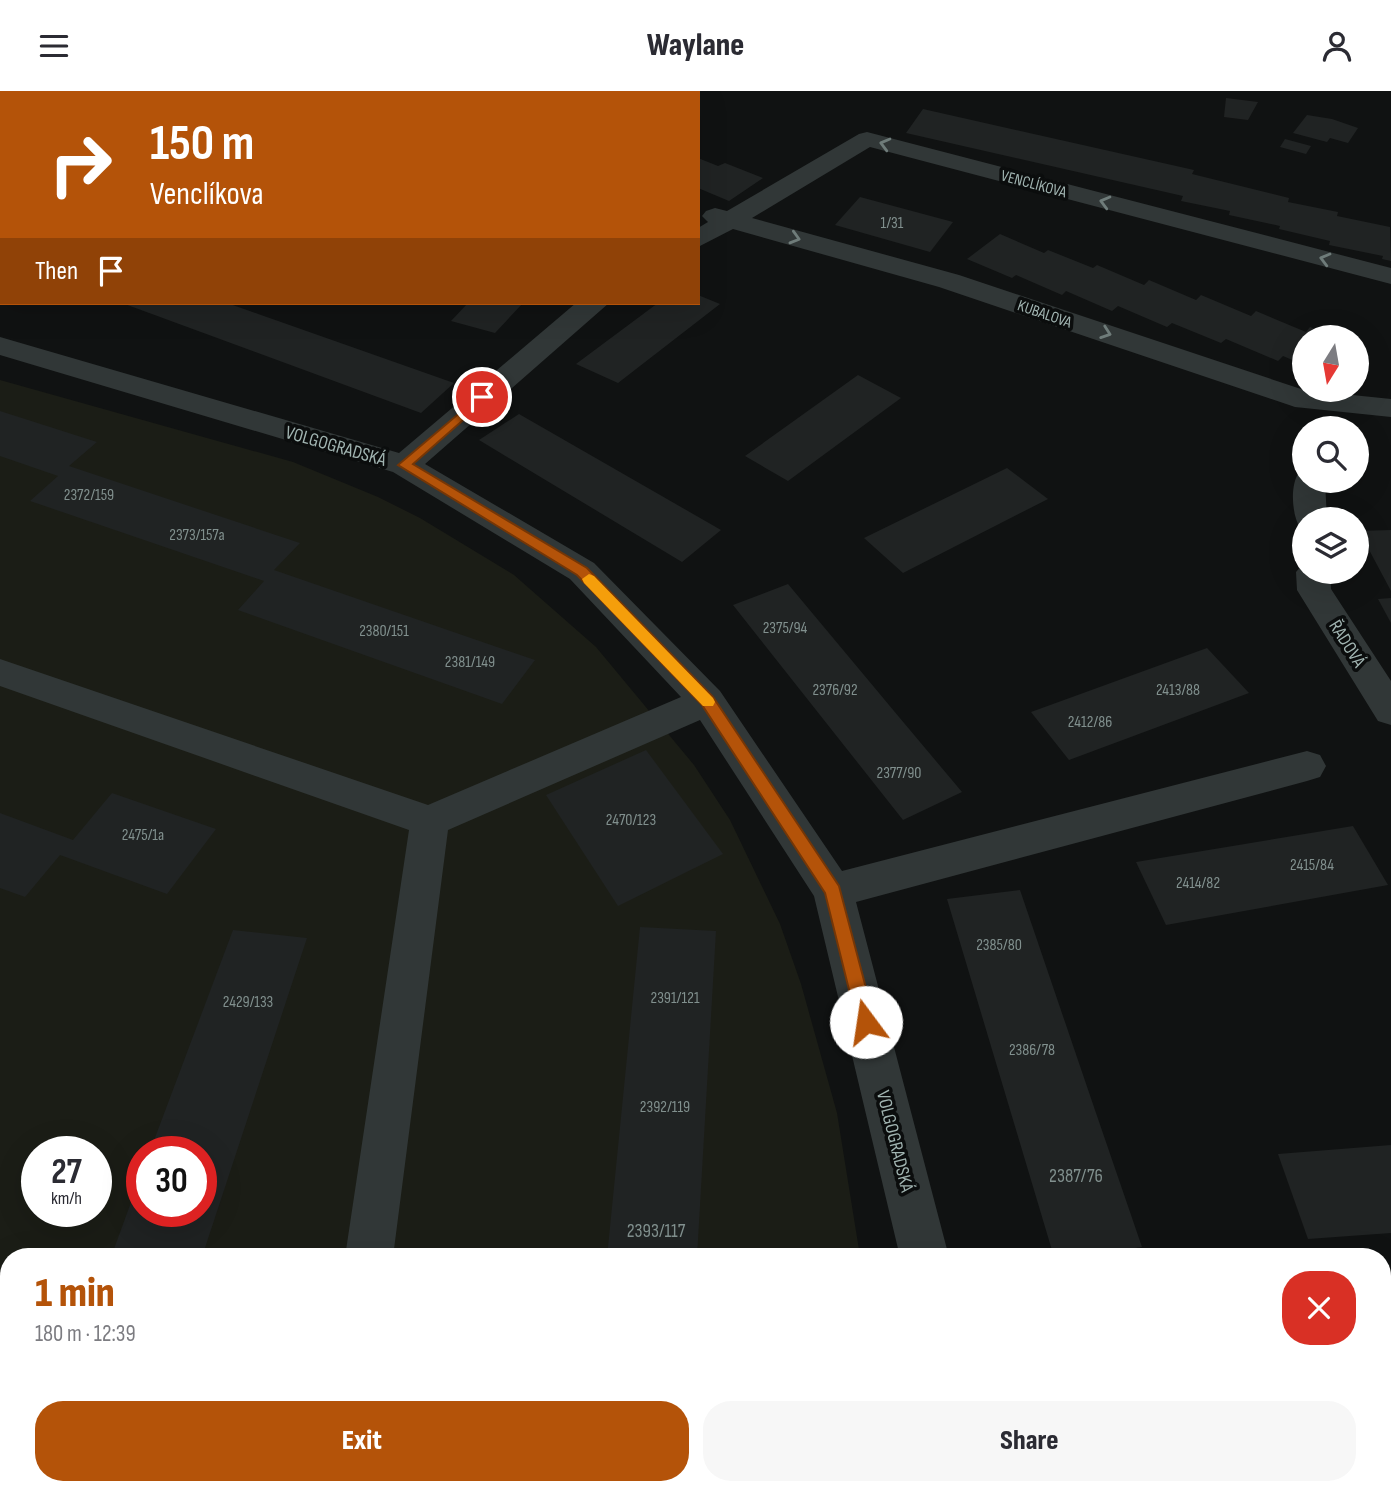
<!DOCTYPE html>
<html lang="en">
<head>
<meta charset="utf-8">
<style>
	:root { --surface:#fff; --page:#f7f7f7; --text:#2b2b33; --muted:#7c7c81; --accent:#b45309 }
	body { margin:0; font-family:"Sofia Sans Condensed",sans-serif; background:var(--page); color:var(--text); height:100vh; display:flex; flex-direction:column; font-size:26px; white-space:nowrap }
	* { box-sizing:border-box; margin:0 }
	p { font-size:23px; color:var(--muted) }
	.icon { flex:none; width:38px; height:38px; fill:none; stroke:currentColor; stroke-width:2; stroke-linecap:round; stroke-linejoin:round }
	.map { position:relative; flex:1; overflow:hidden }
	.drawer { position:absolute; left:0px; top:1157px; width:1391px; height:247px; display:flex; flex-direction:column; background:var(--surface); border-radius:28px 28px 0 0; box-shadow:0 7px 28px #0002 }
	.drawer>* { flex:none }
	.banner { position:absolute; left:0px; top:0px; width:700px; height:214px; box-shadow:0 7px 28px #0002; background:#b45309; color:#fff; overflow:hidden }
	.needle { width:46px; rotate:191deg }
	.controls { position:absolute; left:1292px; top:234px; display:grid; gap:14px }
	.controls a { display:grid; place-items:center; width:77px; height:77px; border-radius:50%; background:var(--surface); box-shadow:0 7px 28px #0002; font-size:35px }
	.speed { position:absolute; left:21px; top:1045px; display:flex; gap:14px; font-size:35px; font-weight:700; text-align:center }
	.speed>* { display:grid; place-content:center; width:91px; height:91px; border-radius:50%; background:var(--surface); box-shadow:0 7px 28px #0002; line-height:1 }
	.speed small { font-size:18px; font-weight:400 }
	.speed .limit { border:10px solid #d22; background:#fff; color:#111 }
	.pin { position:absolute; display:grid; place-items:center; width:60px; height:60px; color:#fff; margin:-30px; border:4px solid #fff; border-radius:50%; box-shadow:0 2px 7px #0007 }
	.me { position:absolute; width:77px; margin:-38px; rotate:346deg; stroke-linejoin:round; filter:drop-shadow(0 0 5px #0008) }
	.turn { display:flex; align-items:center; gap:24px; height:147px; padding:0 35px; font-size:32px }
	.turn .icon { width:91px; height:91px; stroke-width:2.5 }
	.turn b { display:block; font-size:49px; line-height:60px }
	.then { display:flex; align-items:center; height:66px; padding:0 35px; background:#0003; gap:14px; font-size:26px }
	.round { display:grid; place-items:center; flex:none; width:74px; height:74px; border-radius:28px; background:var(--page) }
	.headline { display:flex; align-items:center; justify-content:space-between; height:119px; padding:0 35px }
	h1 { font-size:42px; font-weight:800; line-height:52px; color:var(--accent) }
	.action { display:flex; gap:14px; margin-top:auto; padding:14px 35px }
	.action a { flex:1; height:80px; border-radius:28px; background:var(--accent); color:#fff; font-size:28px; font-weight:800; line-height:80px; text-align:center }
	.action a+a { background:var(--page); color:var(--text) }
	header { display:flex; justify-content:space-between; align-items:center; height:91px; padding:0 35px; background:var(--surface); font-size:32px; font-weight:800 }
	.map>svg:first-child { display:block }
	.green { fill:#1b1d16; fill-rule:evenodd }
	.building { fill:#202323 }
	.lines { fill:none; stroke-linecap:round; stroke-linejoin:round }
	.minor { fill:#313737; fill-rule:evenodd }
	.tram { stroke:#444c4c; stroke-width:2 }
	.oneway { stroke:#6f7c7a }
	.route { fill:#b45309; stroke:#753606; stroke-width:2 }
	.slow { fill:#f59e0b }
	.labels { text-anchor:middle; stroke-width:7; stroke-linejoin:round; paint-order:stroke }
	.far-street-label { font-size:16px; fill:#a1b4b1; stroke:#0b0d0d }
	.number-label { font-size:16px; fill:#81908e }
	.street-label { font-size:19px; fill:#a1b4b1; stroke:#0b0d0d }
	.near-number-label { font-size:19px; fill:#81908e }
</style>
</head>
<body>
<header><svg class="icon" aria-label="menu" viewBox="0 0 24 24"><path d="M4 6h16M4 12h16M4 18h16"/></svg>Waylane<svg class="icon" aria-label="person" viewBox="0 0 24 24"><circle cx="12" cy="8" r="4"/><path d="M4 21q1-7 8-7t8 7"/></svg></header>
<div class="map">
<svg width="1391" height="1402" viewBox="0 0 1391 1402">
	<rect width="100%" height="100%" fill="#101212"/>
	<path class="green" d="M0,289l293,82 85,35 42,21 94,57 82,72 98,118 36,55 50,104 21,60 36,129 23,143 -851,1v229h855v7h-864zM37,1060h59v60h-59zM142,1060h59v60h-59z"/>
	<g class="building">
		<polygon points="1226,7 1258,11 1248,29 1224,26"/>
		<polygon points="923,18 1194,79 1192,83 1289,107 1288,111 1338,121 1337,125 1390,136 1391,170 1382,168 1383,165 1329,154 1330,150 1279,138 1280,135 1229,124 1230,120 1181,110 1183,105 906,42"/>
		<polygon points="1307,24 1332,28 1358,37 1348,52 1330,47 1327,51 1293,42"/>
		<polygon points="1285,48 1311,55 1306,63 1280,56"/>
		<polygon points="698,67 718,75 725,72 763,87 729,110 698,97"/>
		<polygon points="860,106 953,131 930,161 835,134"/>
		<polygon points="1000,143 1044,162 1048,159 1093,177 1097,174 1144,194 1149,189 1196,209 1201,204 1251,225 1256,220 1306,241 1310,236 1337,247 1304,247 1304,274 1283,265 1278,270 1226,248 1221,252 1172,232 1167,236 1118,215 1112,220 1066,200 1062,204 1016,184 1012,187 967,168"/>
		<polygon points="698,204 720,213 618,292 576,273 658,212 698,212"/>
		<polygon points="122,212 227,212 454,292 421,322"/>
		<polygon points="468,212 523,212 495,242 451,230"/>
		<polygon points="858,284 901,307 788,390 745,365"/>
		<polygon points="0,320 97,351 69,375 300,452 274,479 535,569 502,613 238,519 264,490 30,410 58,385 0,365"/>
		<polygon points="519,323 721,439 682,471 479,349"/>
		<polygon points="1007,377 1048,408 903,482 864,447"/>
		<polygon points="1391,439 1391,500 1359,440"/>
		<polygon points="788,493 899,626 962,701 903,729 733,514"/>
		<polygon points="1391,507 1391,532 1378,508"/>
		<polygon points="1207,557 1249,602 1069,669 1031,621"/>
		<polygon points="646,659 723,763 618,815 546,704"/>
		<polygon points="112,702 216,738 167,803 60,764 25,806 0,797 0,722 73,749"/>
		<polygon points="1353,735 1388,794 1166,834 1136,771"/>
		<polygon points="1020,799 1096,1022 1142,1156 1076,1166 1054,1166 947,808"/>
		<polygon points="640,836 716,840 697,1166 607,1166"/>
		<polygon points="233,839 307,847 202,1166 111,1166 141,1084 142,1120 201,1120 201,1060 150,1060"/>
		<polygon points="1391,1054 1391,1142 1308,1148 1278,1063"/>
		<polygon points="1382,1338 1391,1339 1391,1402 1365,1402 1364,1395 1382,1395"/>
		<polygon points="25,1395 126,1395 123,1402 23,1402"/>
		<polygon points="585,1395 684,1395 683,1402 585,1402"/>
		<rect x="1074" y="1395" width="102" height="7"/>
	</g>
	<g class="lines">
		<g class="minor">
			<polygon points="95,0 119,0 94,2"/>
			<polygon points="175,0 199,0 174,2"/>
			<polygon points="219,0 243,0 218,2"/>
			<polygon points="867,41 1391,177 1391,193 870,56 752,127 959,184 1304,299 1391,308 1391,326 1295,316 939,196 733,138 698,156 698,137 708,131 702,125 706,120 715,117 727,120 859,43"/>
			<polygon points="0,57 2,57 0,72"/>
			<polygon points="2,111 2,127 0,128 0,112"/>
			<polygon points="576,212 609,212 425,373 594,472 720,600 842,780 1307,660 1320,664 1326,675 1320,686 1307,690 856,811 949,1166 900,1166 814,805 700,629 448,739 393,1166 345,1166 409,739 0,595 0,568 428,714 681,606 570,488 393,381 0,264 0,246 399,362"/>
			<path d="M1304,381v9h21l2,39h-23v9l-4,-1c-8,-13 -10,-41 -2,-54z"/>
			<polygon points="1304,472 1304,481 1330,481 1331,498 1391,590 1391,634 1378,630 1297,499 1296,481"/>
			<polygon points="934,1395 988,1395 987,1402 933,1402"/>
		</g>
		<g class="tram">
			<polyline points="135,2 138,0"/>
			<polyline points="153,2 156,0"/>
		</g>
	</g>
	<defs><path id="oneway-chevron" d="M-2-3.5L2.5 0L-2 3.5" fill="none" stroke-width="1.6" stroke-linecap="round" stroke-linejoin="round" transform="scale(1.75)"/></defs>
	<g class="oneway">
		<use href="#oneway-chevron" transform="translate(885 53) rotate(-165)"/>
		<use href="#oneway-chevron" transform="translate(1105 111) rotate(-165)"/>
		<use href="#oneway-chevron" transform="translate(795 147) rotate(16)"/>
		<use href="#oneway-chevron" transform="translate(1325 168) rotate(-165)"/>
		<use href="#oneway-chevron" transform="translate(1106 242) rotate(19)"/>
	</g>
	<polygon class="route" points="482,303 486,304 486,309 413,373 587,477 713,606 839,795 875,931 872,937 866,939 859,937 857,931 825,802 702,614 577,484 398,374"/>
	<polygon class="slow" points="589,483 594,485 713,607 715,611 713,615 703,615 584,492 582,488"/>
	<g class="labels">
		<g class="far-street-label">
			<text transform="translate(1034 92) rotate(15)" y="6">VENCLÍKOVA</text>
			<text transform="translate(1045 222) rotate(19)" y="6">KUBALOVA</text>
		</g>
		<g class="number-label">
			<text x="892" y="137">1/31</text>
			<text x="89" y="409">2372/159</text>
			<text x="197" y="449">2373/157a</text>
			<text x="785" y="542">2375/94</text>
			<text x="384" y="545">2380/151</text>
			<text x="470" y="576">2381/149</text>
			<text x="835" y="604">2376/92</text>
			<text x="1178" y="604">2413/88</text>
			<text x="1090" y="636">2412/86</text>
			<text x="899" y="687">2377/90</text>
			<text x="631" y="734">2470/123</text>
			<text x="143" y="749">2475/1a</text>
			<text x="1312" y="779">2415/84</text>
			<text x="1198" y="797">2414/82</text>
			<text x="999" y="859">2385/80</text>
			<text x="675" y="912">2391/121</text>
			<text x="248" y="916">2429/133</text>
			<text x="1032" y="964">2386/78</text>
			<text x="665" y="1021">2392/119</text>
		</g>
		<g class="street-label">
			<text transform="translate(336 354) rotate(16)" y="7">VOLGOGRADSKÁ</text>
			<text transform="translate(1348 552) rotate(58)" y="7">ŘADOVÁ</text>
			<text transform="translate(896 1050) rotate(76)" y="7">VOLGOGRADSKÁ</text>
		</g>
		<g class="near-number-label">
			<text x="1076" y="1091">2387/76</text>
			<text x="656" y="1146">2393/117</text>
		</g>
	</g>
</svg>
<div class="controls">
<a><svg class="needle" viewBox="-14 -14 28 28"><path d="M0-13l5 13h-10z" fill="#e53935"/><path d="M0 13l5-13h-10z" fill="#7c7c81"/></svg></a>
<a><svg class="icon" aria-label="search" viewBox="0 0 24 24"><circle cx="10" cy="10" r="6"/><path d="M15 15l6 6"/></svg></a>
<a><svg class="icon" aria-label="layers" viewBox="0 0 24 24"><path d="M12 4l9 5-9 5-9-5zM3 14l9 5 9-5"/></svg></a>
</div>
<div class="speed"><div>27<small>km/h</small></div><div class="limit">30</div></div>
<div class="pin" style="left:482px;top:306px;background:#d93025"><svg class="icon" aria-label="arrive" viewBox="0 0 24 24"><path d="M6 21V4h12l-3 4 3 4H6"/></svg></div>
<svg class="me" style="left:866px;top:931px" viewBox="-20 -20 40 40"><circle r="19" fill="#fff"/><path d="M0-13L10 11 0 6-10 11z" fill="#b45309"/></svg>
<div class="banner">
<div class="turn"><svg class="icon" aria-label="right" viewBox="0 0 24 24"><path d="M7 20v-9h11M14 6l5 5-5 5"/></svg><div><b>150 m</b>Venclíkova</div></div>
<div class="then">Then<svg class="icon" aria-label="arrive" viewBox="0 0 24 24"><path d="M6 21V4h12l-3 4 3 4H6"/></svg></div>
</div>
<section class="drawer">
<div class="headline"><div><h1>1 min</h1><p>180 m · 12:39</p></div><a class="round" style="background:#d93025;color:#fff"><svg class="icon" aria-label="close" viewBox="0 0 24 24"><path d="M6 6l12 12M18 6L6 18"/></svg></a></div>
<div class="action"><a>Exit</a><a>Share</a></div>
</section>
</div>
</body>
</html>
